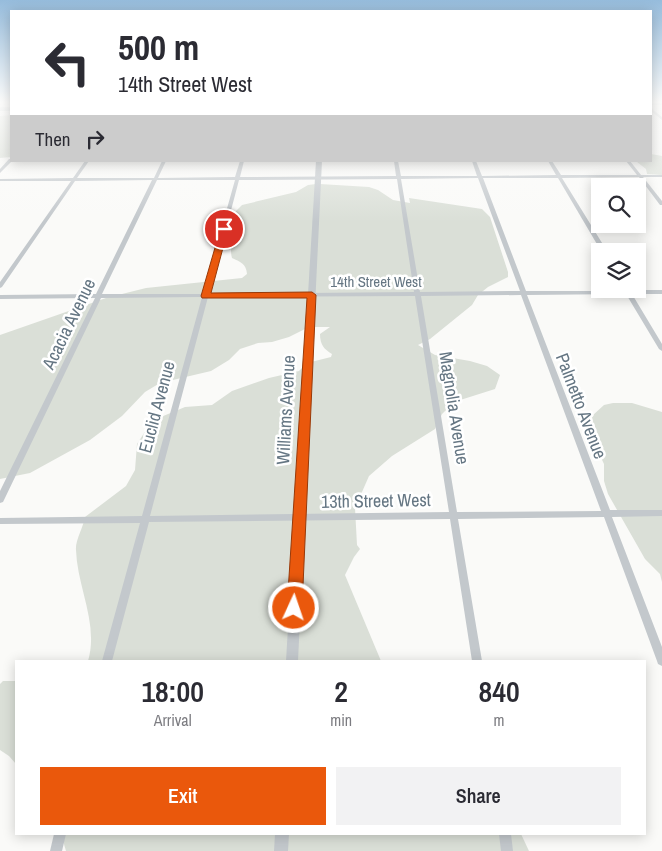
<!DOCTYPE html>
<html lang="en">
<head>
<meta charset="utf-8">
<style>
	:root { --surface:#fff; --page:#f2f2f3; --text:#2b2b33; --muted:#7c7c81; --accent:#ea580c }
	body { margin:0; font-family:"Archivo Narrow",sans-serif; background:var(--page); color:var(--text); height:100vh; display:flex; flex-direction:column; font-size:19px; white-space:nowrap }
	* { box-sizing:border-box; margin:0 }
	p { font-size:16px; color:var(--muted) }
	.icon { flex:none; width:28px; height:28px; fill:none; stroke:currentColor; stroke-width:2; stroke-linecap:round; stroke-linejoin:round }
	.map { position:relative; flex:1; overflow:hidden }
	.details { position:absolute; left:15px; top:660px; width:631px; height:175px; display:flex; flex-direction:column; background:var(--surface); border-radius:0px; box-shadow:0 2px 12px #0003 }
	.details>* { flex:none }
	.hud { position:absolute; left:10px; top:10px; width:642px; height:152px; border-radius:0px; box-shadow:0 2px 12px #0003; background:#fff; color:var(--text); overflow:hidden }
	.fabs { position:absolute; left:591px; top:178px; display:grid; gap:10px }
	.fabs a { display:grid; place-items:center; width:55px; height:55px; border-radius:0px; background:var(--surface); box-shadow:0 2px 12px #0003; font-size:25px }
	.pin { position:absolute; display:grid; place-items:center; width:42px; height:42px; color:#fff; margin:-21px; border:2px solid #fff; border-radius:50%; box-shadow:0 1px 5px #0007 }
	.me { position:absolute; width:55px; margin:-28px; rotate:3deg; stroke-linejoin:round; filter:drop-shadow(0 0 4px #0008) }
	.turn { display:flex; align-items:center; gap:18px; height:105px; padding:0 25px; font-size:22px }
	.turn .icon { width:65px; height:65px; stroke-width:2.5 }
	.turn b { display:block; font-size:35px; line-height:42px }
	.then { display:flex; align-items:center; height:48px; padding:0 25px; background:#0003; gap:10px; font-size:19px }
	.eta { display:flex; justify-content:space-evenly; align-items:center; height:85px; text-align:center }
	.eta b { font-size:30px; font-weight:600; line-height:35px }
	.action { display:flex; gap:10px; margin-top:auto; padding:10px 25px }
	.action a { flex:1; height:58px; border-radius:0px; background:var(--accent); color:#fff; font-size:20px; font-weight:600; line-height:58px; text-align:center }
	.action a+a { background:var(--page); color:var(--text) }
	.map>svg:first-child { display:block }
	.green { fill:#dadfd7 }
	.lines { fill:none; stroke-linecap:round; stroke-linejoin:round }
	.canal { fill:#bbc7cb; fill-rule:evenodd }
	.minor { fill:#c3c8cc; fill-rule:evenodd }
	.tertiary { fill:#c3c8cc; fill-rule:evenodd }
	.route { fill:#ea580c; stroke:#983908 }
	.labels { text-anchor:middle; stroke-width:5; stroke-linejoin:round; paint-order:stroke }
	.far-street-label { font-size:15px; fill:#657683; stroke:#fff }
	.street-label { font-size:18px; fill:#657683; stroke:#fff }
</style>
</head>
<body>
<div class="map">
<svg width="662" height="851" viewBox="0 0 662 851">
	<rect width="100%" height="100%" fill="#fafaf8"/>
	<g class="green">
		<polygon points="11,115 11,157 0,158 0,116"/>
		<polygon points="651,154 662,156 662,175 647,174 646,169 637,162 651,161"/>
		<path d="M316,184l-9,144 -18,9 -17,5 -14,1 -18,6 -11,11 -18,11 -51,12 -15,9 -23,24 -32,24 -60,33 -30,6v-144l106,-37 40,-10 96,-10 5,-4c-1,-10 -6,-12 -15,-16 -3,-11 1,-18 9,-25l-5,-7 -2,-13 8,-8 54,-13 12,-7z"/>
		<path d="M320,184l49,3 9,3 15,10 17,3 -1,-5 73,11 8,8 18,55v5l-20,10 -10,8 -6,10 -42,34 -12,6 17,10 35,6 17,5 13,9 -5,14 -41,13 -12,12 -7,15 -43,27 -23,20 -14,32 2,37 3,4 -6,8 -9,18 36,86h-85l15,-299 20,-5 1,-3c-8,-5 -12,-9 -12,-20l10,-7h-17z"/>
		<path d="M305,365l-18,296h-199c11,-37 -11,-74 -12,-111 -1,-9 7,-22 9,-33l41,-31 9,-16 2,-26 11,-17 8,-8 29,-12 27,-2 20,-14 37,-13 30,-7z"/>
		<polygon points="613,403 632,403 662,412 662,582 660,574 645,559 608,494 604,481 604,464 593,441 590,422 592,416 604,405"/>
		<polygon points="3,681 16,681 16,764 9,756 0,750 0,684"/>
		<polygon points="61,834 277,834 276,851 66,851"/>
		<polygon points="288,834 521,834 529,851 287,851"/>
	</g>
	<g class="lines">
		<g class="canal">
			<rect x="651" y="103" width="11" height="2"/>
			<rect x="0" y="109" width="11" height="2"/>
		</g>
		<g class="minor">
			<rect x="0" y="107" width="11" height="2"/>
			<polygon points="651,108 662,117 662,120 651,111"/>
			<polygon points="9,159 11,159 12,161 0,173 0,169"/>
			<path d="M85,161h4l-12,17h77l8,-17h4l-8,17 77,-1 5,-16h4l-4,16 156,-1 -2,-15h4l3,15h76l-5,-15h4l6,15 74,-1 -8,-14h4l9,14h76l-11,-14h4l11,14h21v2h-19l19,24v4h-2l-21,-28 -77,1 45,73h-6l-43,-73h-75l43,113h98l-1,-2h6l1,1h32v4h-30l30,50v7l-3,-2 -33,-55 -99,1 83,215h52v6l-50,1 50,130v19l-4,-2 -1,-3 -53,-144 -146,2 24,142h-10l-22,-142 -301,3 -37,139h-10l38,-138 -140,1v-6l142,-2 60,-219 -101,1 -97,202 -1,2 -3,1v-12l95,-193 -95,1v-4l96,-1 56,-114 -77,1 -73,106 -2,1v-6l71,-101h-71v-2l73,-1zM478,178l42,113 -100,1 -19,-113zM397,179l17,113 -205,2 30,-114zM157,180h78l-32,114h-101zM521,295l80,216 -144,1 -36,-216zM415,296l34,216 -299,4 58,-219z"/>
			<polygon points="54,834 66,834 62,851 50,851"/>
			<polygon points="499,834 511,834 513,851 501,851"/>
		</g>
		<g class="tertiary">
			<polygon points="316,161 322,161 298,661 286,661"/>
			<polygon points="275,834 289,834 288,851 274,851"/>
		</g>
	</g>
	<linearGradient id="sky" x2="0" y2="1"><stop stop-color="#96bcdc"/><stop offset="0.46" stop-color="#fdfdfc"/><stop offset="1" stop-color="#fdfdfc" stop-opacity="0"/></linearGradient>
	<rect width="662" height="222" fill="url(#sky)"/>
	<polygon class="route" points="221,227 228,229 211,293 312,292 316,295 302,608 300,612 294,614 289,612 287,608 307,298 202,298 201,296"/>
	<g class="labels">
		<g class="far-street-label">
			<text x="376" y="287">14th Street West</text>
		</g>
		<g class="street-label">
			<text transform="translate(69 324) rotate(-64)" y="6">Acacia Avenue</text>
			<text transform="translate(581 406) rotate(69)" y="6">Palmetto Avenue</text>
			<text transform="translate(157 407) rotate(-75)" y="6">Euclid Avenue</text>
			<text transform="translate(454 408) rotate(81)" y="6">Magnolia Avenue</text>
			<text transform="translate(286 410) rotate(-87)" y="6">Williams Avenue</text>
			<text transform="translate(376 501) rotate(-1)" y="6">13th Street West</text>
		</g>
	</g>
</svg>
<div class="fabs">
<a><svg class="icon" aria-label="search" viewBox="0 0 24 24"><circle cx="10" cy="10" r="6"/><path d="M15 15l6 6"/></svg></a>
<a><svg class="icon" aria-label="layers" viewBox="0 0 24 24"><path d="M12 4l9 5-9 5-9-5zM3 14l9 5 9-5"/></svg></a>
</div>
<div class="pin" style="left:224px;top:229px;background:#d93025"><svg class="icon" aria-label="arrive" viewBox="0 0 24 24"><path d="M6 21V4h12l-3 4 3 4H6"/></svg></div>
<svg class="me" style="left:294px;top:608px" viewBox="-20 -20 40 40"><circle r="17" fill="#ea580c" stroke="#fff" stroke-width="3"/><path d="M0-11L8 9 0 5-8 9z" fill="#fff"/></svg>
<div class="hud">
<div class="turn"><svg class="icon" aria-label="left" viewBox="0 0 24 24"><path d="M17 20v-9H6M10 6l-5 5 5 5"/></svg><div><b>500 m</b>14th Street West</div></div>
<div class="then">Then<svg class="icon" aria-label="right" viewBox="0 0 24 24"><path d="M7 20v-9h11M14 6l5 5-5 5"/></svg></div>
</div>
<section class="details">
<div class="eta">
<div><b>18:00</b><p>Arrival</p></div>
<div><b>2</b><p>min</p></div>
<div><b>840</b><p>m</p></div>
</div>
<div class="action"><a>Exit</a><a>Share</a></div>
</section>
</div>
</body>
</html>
